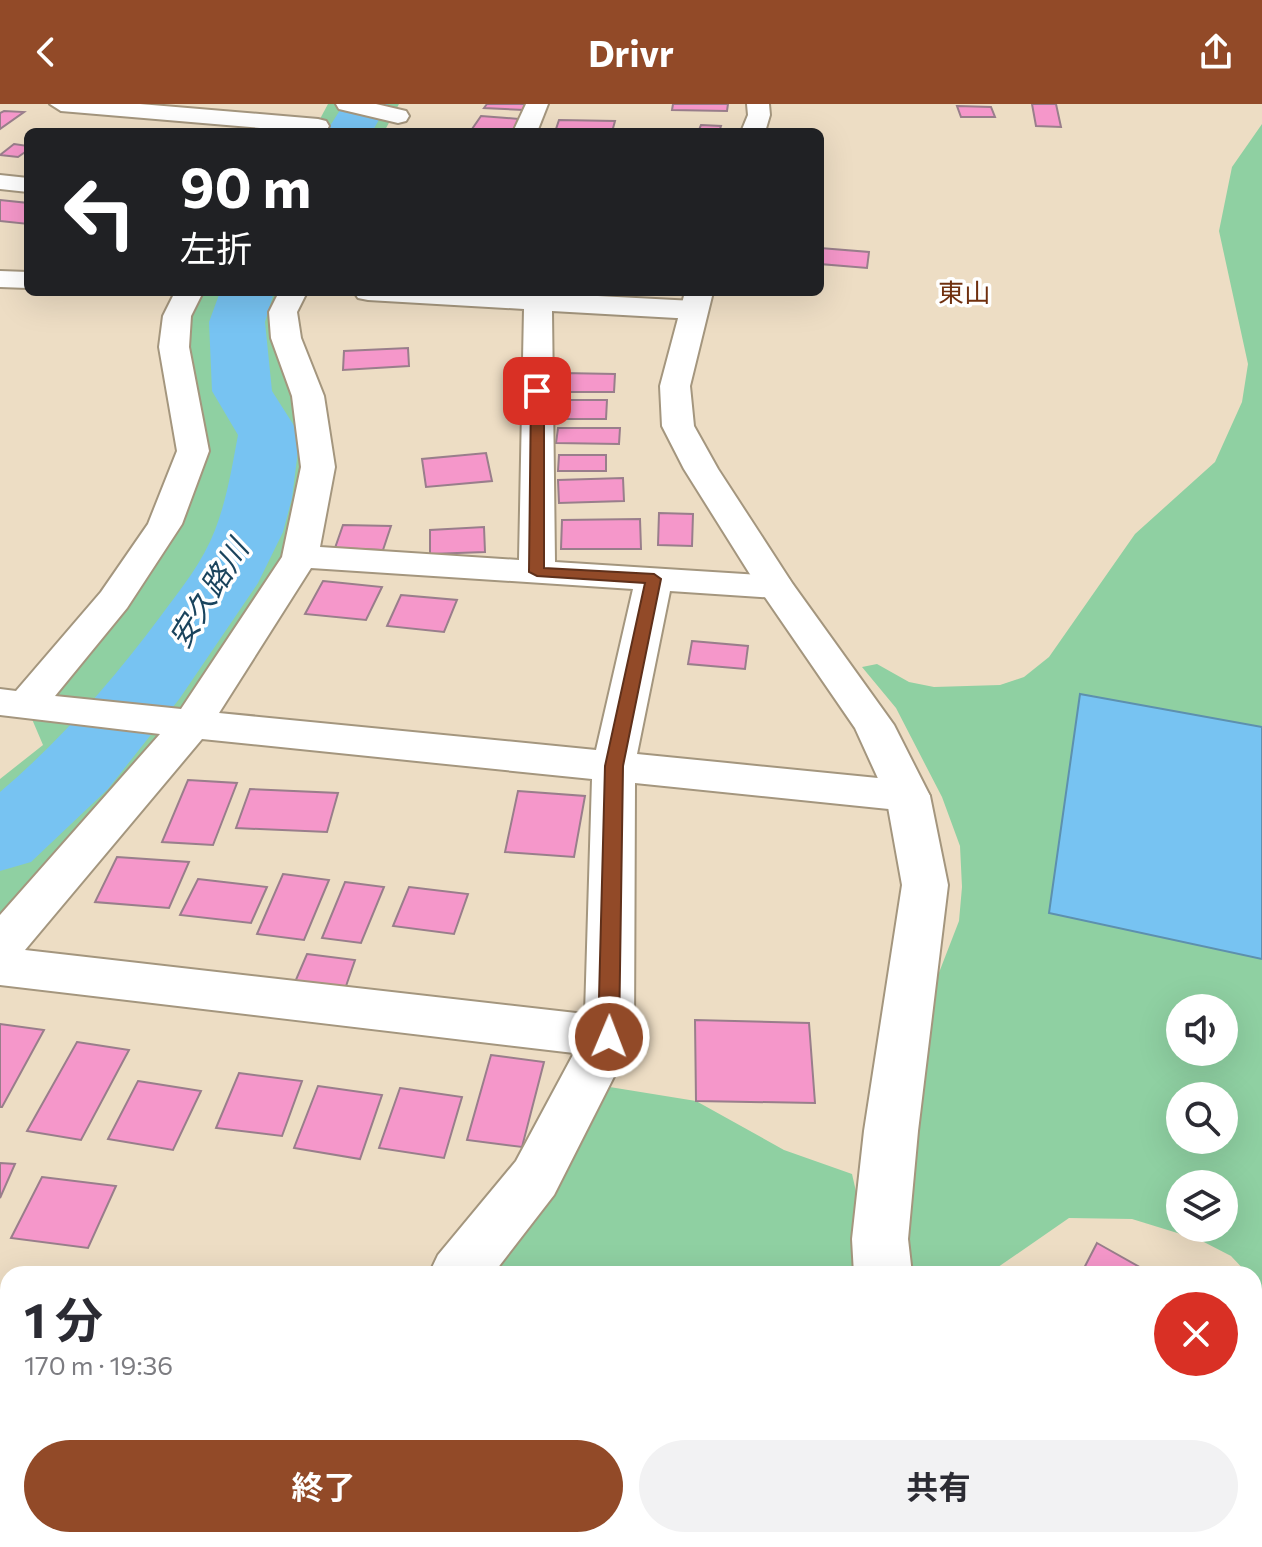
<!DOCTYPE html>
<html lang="ja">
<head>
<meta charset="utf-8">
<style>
	:root { --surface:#fff; --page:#f2f2f3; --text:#2b2b33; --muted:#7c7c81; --accent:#924a28 }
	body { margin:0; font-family:Commissioner,"Noto Sans JP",sans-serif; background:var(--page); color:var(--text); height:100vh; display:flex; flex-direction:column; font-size:30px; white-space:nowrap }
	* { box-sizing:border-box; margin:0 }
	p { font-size:26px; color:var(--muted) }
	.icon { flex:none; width:44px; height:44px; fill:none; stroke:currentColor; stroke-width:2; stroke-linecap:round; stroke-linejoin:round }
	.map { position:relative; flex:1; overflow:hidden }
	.details { position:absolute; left:0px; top:1162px; width:1262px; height:282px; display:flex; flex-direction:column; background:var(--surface); border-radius:24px 24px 0 0; box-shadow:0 8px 32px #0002 }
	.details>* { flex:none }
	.banner { position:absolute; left:24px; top:24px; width:800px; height:168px; border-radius:12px; box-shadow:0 8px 32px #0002; background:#202124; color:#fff; overflow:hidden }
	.controls { position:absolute; left:1166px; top:890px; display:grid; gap:16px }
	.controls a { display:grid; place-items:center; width:72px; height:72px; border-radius:50%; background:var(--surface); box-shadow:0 8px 32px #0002; font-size:40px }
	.pin { position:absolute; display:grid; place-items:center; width:68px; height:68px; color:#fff; margin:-34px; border-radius:16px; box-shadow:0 4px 12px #0006 }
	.me { position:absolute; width:88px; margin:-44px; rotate:1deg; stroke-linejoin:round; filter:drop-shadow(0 0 6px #0008) }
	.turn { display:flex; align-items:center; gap:28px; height:168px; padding:0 24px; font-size:36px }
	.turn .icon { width:104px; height:104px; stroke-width:2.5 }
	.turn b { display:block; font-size:56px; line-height:68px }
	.round { display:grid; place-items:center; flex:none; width:84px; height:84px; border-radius:42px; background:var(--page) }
	.headline { display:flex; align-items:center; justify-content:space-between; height:136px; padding:0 24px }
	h1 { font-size:48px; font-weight:700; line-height:60px }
	.action { display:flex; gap:16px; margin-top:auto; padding:16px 24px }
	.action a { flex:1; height:92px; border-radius:48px; background:var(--accent); color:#fff; font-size:32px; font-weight:700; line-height:92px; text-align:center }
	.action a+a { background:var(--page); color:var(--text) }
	header { display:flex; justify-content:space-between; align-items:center; height:104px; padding:0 24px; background:var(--accent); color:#fff; font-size:36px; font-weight:700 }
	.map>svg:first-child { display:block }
	.green { fill:#8fd0a2; fill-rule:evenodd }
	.water { fill:#77c3f2; stroke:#5d90ae; stroke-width:2 }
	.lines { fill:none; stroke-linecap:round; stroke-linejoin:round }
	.river { fill:#77c3f2; fill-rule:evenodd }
	.building { fill:#f597ca; stroke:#997e8b; stroke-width:2 }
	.street-casing { stroke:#a4967e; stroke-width:4 }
	.secondary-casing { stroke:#a4967e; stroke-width:4 }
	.street { fill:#fff; fill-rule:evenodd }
	.secondary { fill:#fff; fill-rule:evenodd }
	.route { fill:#924a28; stroke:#5f301a; stroke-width:2 }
	.labels { text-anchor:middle; stroke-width:7; stroke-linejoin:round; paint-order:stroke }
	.far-quarter-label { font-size:26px; fill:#70300f; stroke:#fff }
	.water-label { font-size:30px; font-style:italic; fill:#1a445d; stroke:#fff }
</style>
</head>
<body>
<header><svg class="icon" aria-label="back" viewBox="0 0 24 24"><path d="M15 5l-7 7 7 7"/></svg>Drivr<svg class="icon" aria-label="share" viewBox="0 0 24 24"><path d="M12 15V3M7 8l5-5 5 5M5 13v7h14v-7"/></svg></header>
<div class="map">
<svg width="1262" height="1443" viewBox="0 0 1262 1443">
	<rect width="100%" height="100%" fill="#edddc4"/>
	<g class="green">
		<polygon points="328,0 399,0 384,28 313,28"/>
		<path d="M1262,20v1165l-8,-9v-6h-6l-17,-18 -31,-16 -68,-21 -63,-1 -81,56h-95l6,-198 60,-155 3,-34 -2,-41 -18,-49 -46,-89 -34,-41 15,-3 32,18 25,5 66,-2 24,-8 25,-20 86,-123 80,-72 27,-60 6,-38 -29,-133 13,-64zM1180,904h44v44h-44zM1180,992h44v44h-44zM1180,1080h44v44h-44z"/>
		<polygon points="194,188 298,188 284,215 308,317 300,453 0,843 0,675 43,641 26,601 165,420 193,347 180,206"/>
		<polygon points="585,979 696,997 784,1046 852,1070 875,1170 458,1170"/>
		<polygon points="735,1436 985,1436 989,1443 751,1443"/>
	</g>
	<polygon class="water" points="1080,590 1262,623 1262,855 1049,809"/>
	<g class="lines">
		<g class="river">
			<polygon points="344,0 388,0 372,28 326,28"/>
			<path d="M220,188h54l-9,30 7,69 28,44 -8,63 -9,34 -25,51 -78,115 -72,91 -77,73 -31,9v-79c61,-52 112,-111 160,-175 20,-27 43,-55 55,-87 12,-31 17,-63 23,-95l-26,-44 -3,-69z"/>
		</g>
	</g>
	<g class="building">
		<polygon points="487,0 528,0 524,6 484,4"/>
		<polygon points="673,0 728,0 727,7 672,6"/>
		<polygon points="1032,0 1056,0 1061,23 1036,22"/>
		<polygon points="957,2 991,3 995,13 961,13"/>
		<polygon points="4,7 24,8 0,25 0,9"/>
		<polygon points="481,12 520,15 512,28 470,28"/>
		<polygon points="559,16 615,17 612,28 555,28"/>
		<polygon points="701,21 721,22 719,28 698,28"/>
		<polygon points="14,40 28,42 28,46 18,53 0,51"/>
		<polygon points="0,96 28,99 28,120 0,117"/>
		<polygon points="820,144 869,148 867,164 820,160"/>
		<polygon points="408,244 409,262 343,266 344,247"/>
		<polygon points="562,269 615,270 614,288 560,288"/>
		<polygon points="561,296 607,296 606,315 559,315"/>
		<polygon points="558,324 620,324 619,340 556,339"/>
		<polygon points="486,349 492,377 426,383 422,355"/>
		<polygon points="559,351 606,351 606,367 558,367"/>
		<polygon points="623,374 624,397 559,399 558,376"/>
		<polygon points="659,409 693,410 692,442 658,441"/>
		<polygon points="640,415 641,445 561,445 562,416"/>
		<polygon points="343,421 391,422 383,446 335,444"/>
		<polygon points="484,423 485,448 430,450 430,426"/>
		<polygon points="323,477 382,483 366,516 305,510"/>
		<polygon points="401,491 457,496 444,528 387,522"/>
		<polygon points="692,537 748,542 745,565 688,560"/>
		<polygon points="188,676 237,679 213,741 162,738"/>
		<polygon points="250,685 338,689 327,728 236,724"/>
		<polygon points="518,687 585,692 574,753 505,748"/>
		<polygon points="117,753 189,758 169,804 95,798"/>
		<polygon points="283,770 329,776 304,836 257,830"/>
		<polygon points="198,775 267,783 251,819 180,811"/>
		<polygon points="345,778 384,783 361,839 322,834"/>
		<polygon points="409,783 468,790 454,830 393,822"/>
		<polygon points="307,850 355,856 345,885 295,878"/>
		<polygon points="695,916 809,919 815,999 696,997"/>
		<polygon points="0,920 44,926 2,1003 0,1003"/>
		<polygon points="77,938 129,946 81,1036 27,1027"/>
		<polygon points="491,951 544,958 522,1043 467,1036"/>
		<polygon points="239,969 302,977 282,1032 216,1024"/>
		<polygon points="138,977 201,987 173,1046 108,1035"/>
		<polygon points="318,982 382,991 360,1055 294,1044"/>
		<polygon points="400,984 462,993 444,1054 379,1044"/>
		<polygon points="0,1059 15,1060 0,1094"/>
		<polygon points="42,1073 116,1082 88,1144 11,1134"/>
		<polygon points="1097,1139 1152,1170 1081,1170"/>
		<polygon points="0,1331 8,1332 8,1422 0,1421"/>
	</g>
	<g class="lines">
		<g class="street-casing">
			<g id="street">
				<polygon points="50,0 140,0 318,15 326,17 329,22 326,27 308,28 61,7"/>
				<polygon points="336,0 376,0 406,7 409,12 406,17 398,19 339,5"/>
				<polygon points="526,0 548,0 537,28 513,28"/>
				<polygon points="0,71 28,74 28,88 0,85"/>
				<polygon points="0,167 28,168 28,184 0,183"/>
				<path d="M175,188h28l-12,24 -2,31 20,104 -27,73 -55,84 -72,88 126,13 101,-152 19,-90 -9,-71 -21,-58 -2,-26 10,-20h28l-10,20 4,26 23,58 11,71 -15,80 199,13 5,-251 -156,-9 -10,-2 -4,-6h167l173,9 10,3 4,6 -4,6 -10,3 -142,-8 3,251 221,14 13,3 5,8 -5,8 -13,3 -106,-7 -33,163 271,27 15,4 7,11 -7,11 -15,4 -273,-28 -1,254 -80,158 -61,79h-64l9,-19 78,-94 58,-108 -574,-68v-70l160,-181 -160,-19v-26l16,2 85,-99 47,-68 29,-73 -18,-104 4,-31zM311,464l322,21 -37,161 -377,-37zM202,635l390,40 -7,235 -560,-64z"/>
				<polygon points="0,1197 8,1198 8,1254 0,1253"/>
				<polygon points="195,1436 265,1436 262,1443 192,1443"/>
			</g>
		</g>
		<g class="secondary-casing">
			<g id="secondary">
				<polygon points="747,0 769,0 770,11 765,28 741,28 748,11"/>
				<polygon points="685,188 713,188 690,282 694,322 718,365 792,479 894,621 930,692 948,781 918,1027 908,1135 912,1170 854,1170 852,1135 864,1027 902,781 886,692 855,624 758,483 684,365 662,322 660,282"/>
				<polygon points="950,1436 1017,1436 1020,1443 953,1443"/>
			</g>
		</g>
		<use href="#street" class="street"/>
		<use href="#secondary" class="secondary"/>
	</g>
	<polygon class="route" points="537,284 544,287 544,464 654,470 661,475 623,662 619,933 616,939 609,941 601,939 598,933 605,662 645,479 537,472 529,468 531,287"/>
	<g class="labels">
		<g class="far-quarter-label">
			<text x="964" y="198">東山</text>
		</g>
		<g class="water-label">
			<text transform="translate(209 490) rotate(-58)" y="10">安久路川</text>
		</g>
	</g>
</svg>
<div class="controls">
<a><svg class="icon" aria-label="sound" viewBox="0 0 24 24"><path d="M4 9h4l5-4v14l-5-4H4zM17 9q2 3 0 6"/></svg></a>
<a><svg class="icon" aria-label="search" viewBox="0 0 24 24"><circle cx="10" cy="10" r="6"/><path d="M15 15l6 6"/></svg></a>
<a><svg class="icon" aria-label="layers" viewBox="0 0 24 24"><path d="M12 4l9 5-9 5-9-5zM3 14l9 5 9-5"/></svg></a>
</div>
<div class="pin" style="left:537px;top:287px;background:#d93025"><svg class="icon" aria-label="arrive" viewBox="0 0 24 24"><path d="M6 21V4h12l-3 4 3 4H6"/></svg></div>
<svg class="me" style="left:609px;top:933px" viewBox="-20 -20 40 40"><circle r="17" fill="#924a28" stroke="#fff" stroke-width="3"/><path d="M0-11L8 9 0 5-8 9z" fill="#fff"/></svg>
<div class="banner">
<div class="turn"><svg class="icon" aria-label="left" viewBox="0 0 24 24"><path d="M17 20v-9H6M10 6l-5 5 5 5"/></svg><div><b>90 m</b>左折</div></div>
</div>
<section class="details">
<div class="headline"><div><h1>1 分</h1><p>170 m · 19:36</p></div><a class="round" style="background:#d93025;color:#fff"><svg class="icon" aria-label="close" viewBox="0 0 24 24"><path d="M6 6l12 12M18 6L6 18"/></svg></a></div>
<div class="action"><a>終了</a><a>共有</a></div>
</section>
</div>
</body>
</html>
